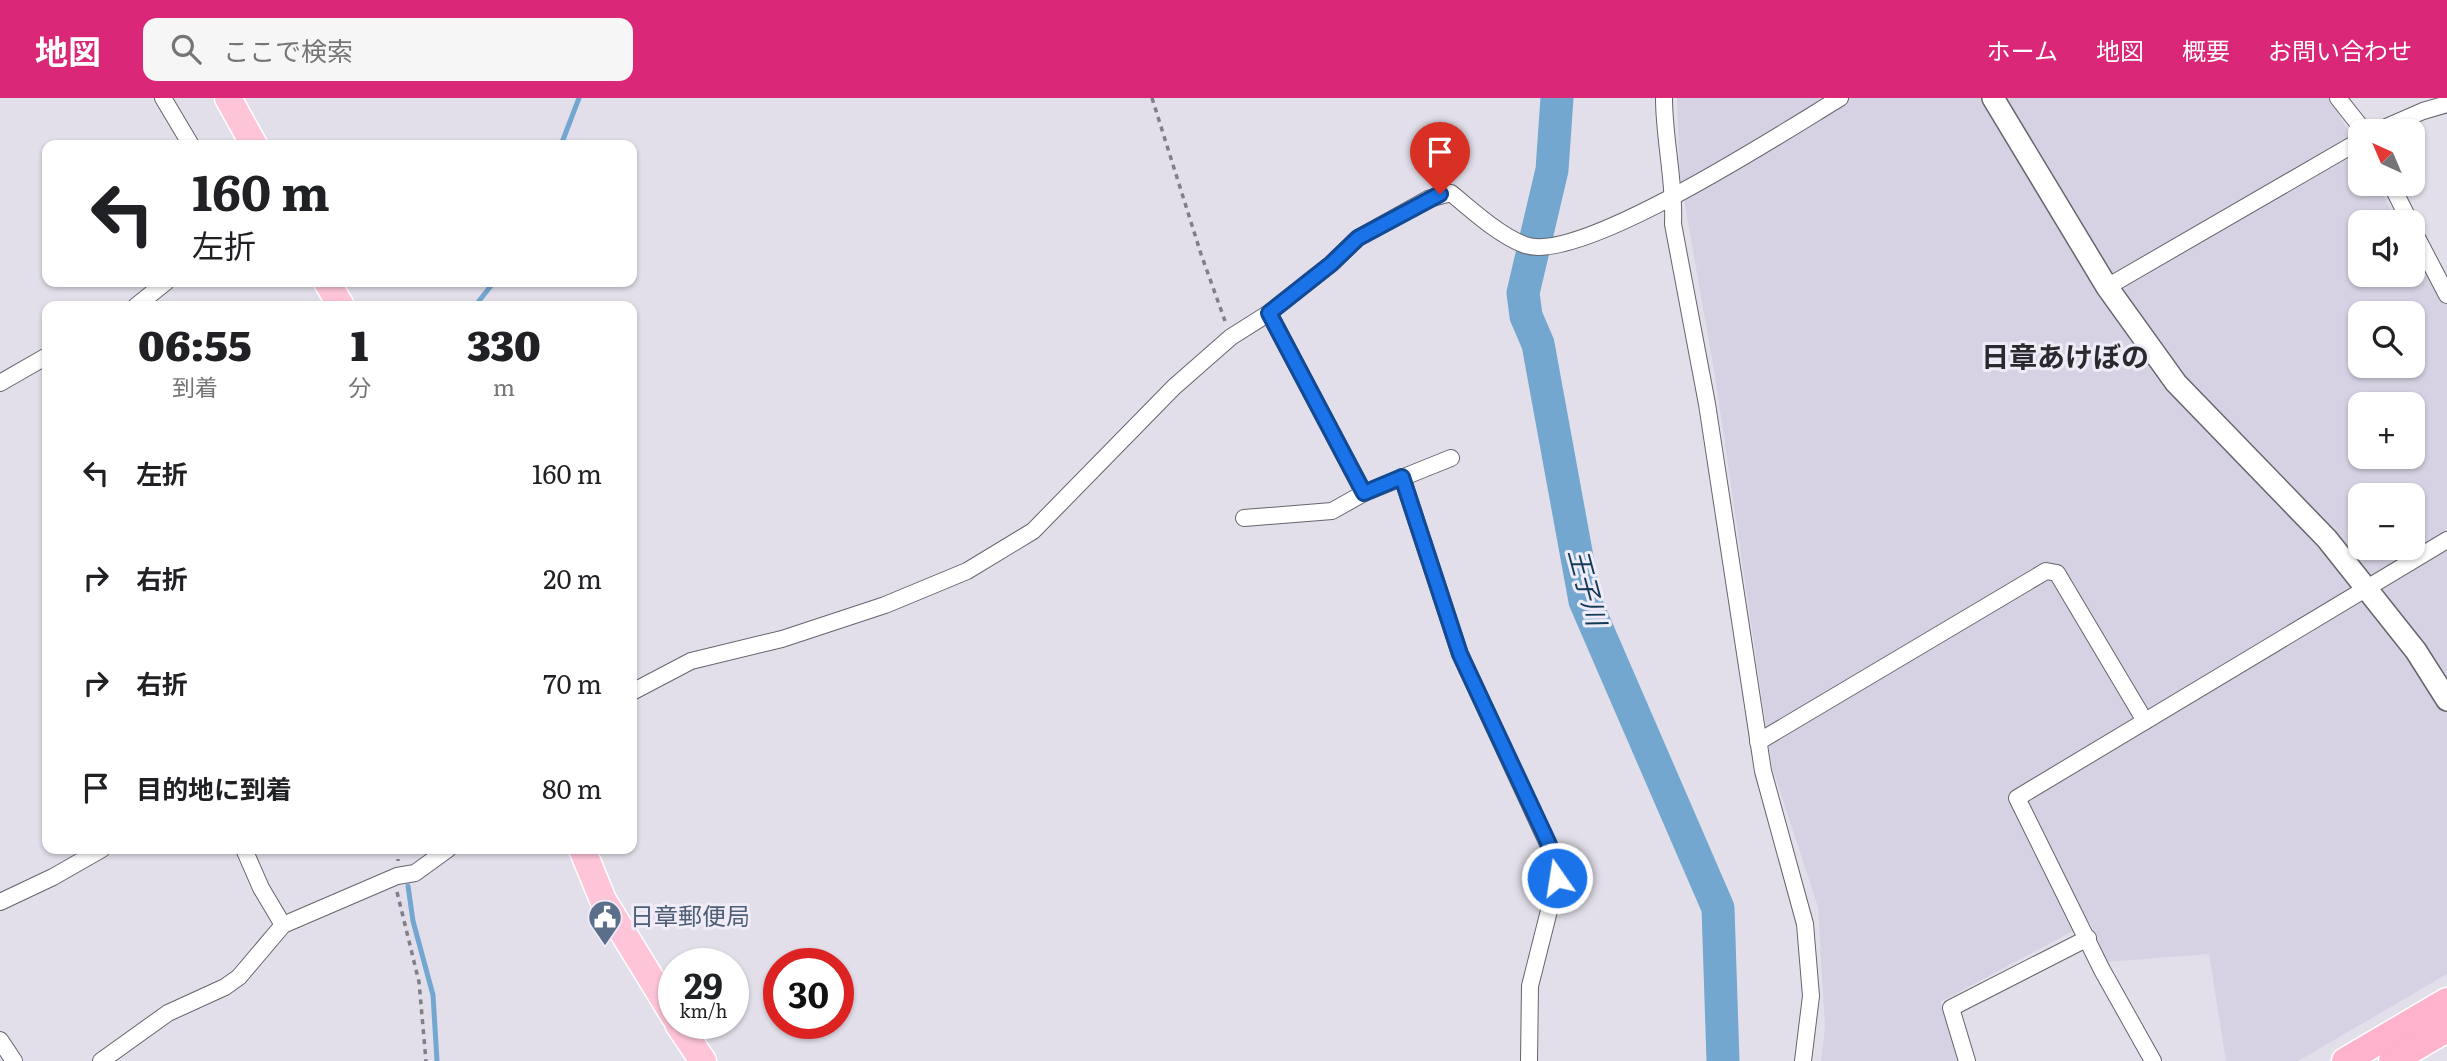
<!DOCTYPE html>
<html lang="ja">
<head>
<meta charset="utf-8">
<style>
	:root { --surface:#fff; --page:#f6f6f6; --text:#202124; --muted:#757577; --accent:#db2777 }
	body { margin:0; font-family:Literata,"Noto Sans JP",serif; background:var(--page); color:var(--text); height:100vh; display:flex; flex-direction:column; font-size:26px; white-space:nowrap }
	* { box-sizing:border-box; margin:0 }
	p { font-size:23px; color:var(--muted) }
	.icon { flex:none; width:38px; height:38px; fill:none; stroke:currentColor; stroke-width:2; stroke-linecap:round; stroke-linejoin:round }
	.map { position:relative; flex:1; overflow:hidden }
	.sheet { position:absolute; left:42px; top:203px; width:595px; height:553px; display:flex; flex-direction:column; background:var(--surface); border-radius:14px; box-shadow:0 2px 5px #0004 }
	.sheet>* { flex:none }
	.guide { position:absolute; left:42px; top:42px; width:595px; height:147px; border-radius:14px; box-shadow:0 2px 5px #0004; background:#fff; color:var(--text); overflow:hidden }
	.needle { width:46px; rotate:316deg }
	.fabs { position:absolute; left:2348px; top:21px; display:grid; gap:14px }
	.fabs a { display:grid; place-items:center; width:77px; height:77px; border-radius:14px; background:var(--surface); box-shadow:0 2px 5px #0004; font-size:35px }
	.speed { position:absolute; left:658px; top:850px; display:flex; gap:14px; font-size:35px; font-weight:700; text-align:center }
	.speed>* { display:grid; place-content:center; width:91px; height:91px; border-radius:50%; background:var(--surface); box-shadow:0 2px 5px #0004; line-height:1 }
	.speed small { font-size:18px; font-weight:400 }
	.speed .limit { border:10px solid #d22; background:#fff; color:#111 }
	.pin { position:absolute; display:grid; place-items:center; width:60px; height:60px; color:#fff; margin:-72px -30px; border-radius:50% 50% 50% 0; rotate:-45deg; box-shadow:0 0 7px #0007 }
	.pin .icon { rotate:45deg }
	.me { position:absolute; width:77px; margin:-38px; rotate:347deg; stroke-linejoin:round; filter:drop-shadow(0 0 5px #0008) }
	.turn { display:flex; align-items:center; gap:24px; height:147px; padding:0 35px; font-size:32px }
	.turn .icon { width:91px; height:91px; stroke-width:2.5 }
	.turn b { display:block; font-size:49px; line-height:60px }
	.eta { display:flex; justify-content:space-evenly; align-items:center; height:119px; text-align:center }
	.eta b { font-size:42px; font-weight:800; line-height:49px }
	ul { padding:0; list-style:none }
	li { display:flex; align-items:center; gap:21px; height:105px; padding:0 35px }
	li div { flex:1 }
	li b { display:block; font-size:26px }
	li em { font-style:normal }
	header { display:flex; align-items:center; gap:42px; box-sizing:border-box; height:98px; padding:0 35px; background:var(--accent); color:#fff }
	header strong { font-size:33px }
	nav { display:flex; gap:38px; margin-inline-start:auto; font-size:24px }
	.search { width:490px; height:63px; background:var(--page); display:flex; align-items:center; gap:18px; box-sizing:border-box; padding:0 24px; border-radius:14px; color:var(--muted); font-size:26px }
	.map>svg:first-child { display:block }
	.built { fill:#d6d2e3; fill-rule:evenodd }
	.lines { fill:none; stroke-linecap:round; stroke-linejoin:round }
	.stream { stroke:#73a7d0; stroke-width:5 }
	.river { stroke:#73a7d0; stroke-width:33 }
	.minor-casing { stroke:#66646d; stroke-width:18 }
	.tertiary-casing { stroke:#66646d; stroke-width:24 }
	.primary-casing { stroke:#fff; stroke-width:29 }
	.trunk-casing { stroke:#fff; stroke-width:29 }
	.path { stroke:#817f86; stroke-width:3.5; stroke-dasharray:5 5; stroke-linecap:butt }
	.minor { stroke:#fff; stroke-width:16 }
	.tertiary { stroke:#fff; stroke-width:21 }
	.primary { stroke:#fec5d8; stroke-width:26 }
	.trunk { stroke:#feb2cb; stroke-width:26 }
	.route-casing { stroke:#114b97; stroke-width:18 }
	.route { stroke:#1a73e8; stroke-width:12 }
	.labels { text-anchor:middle; stroke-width:6; stroke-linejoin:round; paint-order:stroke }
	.service-label { font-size:24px; fill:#4e5e75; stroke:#efecf8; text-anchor:start }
	.water-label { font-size:26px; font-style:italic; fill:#113a56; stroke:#efecf8 }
	.quarter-label { font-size:28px; font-weight:bold; fill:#2a292d; stroke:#efecf8 }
</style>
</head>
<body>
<header>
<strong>地図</strong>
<div class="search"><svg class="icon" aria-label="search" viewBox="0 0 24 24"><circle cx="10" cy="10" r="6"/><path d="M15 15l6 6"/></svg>ここで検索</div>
<nav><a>ホーム</a><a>地図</a><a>概要</a><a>お問い合わせ</a></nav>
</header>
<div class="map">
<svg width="2447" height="963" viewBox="0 0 2447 963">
	<rect width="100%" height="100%" fill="#e2dfea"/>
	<path class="built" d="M1677,0h653l31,56v30h16l21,38h-37v53h52v-25l28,51h6v673l-149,87h-72l-17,-107 -102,8 -17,-40 -150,80 18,59h-137l4,-34 -7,-120 -46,-140 -57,-391 -35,-199zM2361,215h52v53h-52zM2361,306h52v53h-52zM2361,397h52v53h-52z"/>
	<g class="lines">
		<g class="stream">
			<polyline points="561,47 579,0"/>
			<polyline points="475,208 494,184"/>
			<polyline points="427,753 429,751"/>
			<polyline points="408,788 413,823 433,897 437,963"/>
		</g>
		<polyline class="river" points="1557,0 1552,72 1523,195 1526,218 1538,246 1585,503 1718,810 1723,963"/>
		<g class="minor-casing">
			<g id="minor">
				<polyline points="163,0 191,47"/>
				<path d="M1664,0c0,42 11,83 9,126l34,180 56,367 42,153 6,72 -8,65"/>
				<polyline points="2338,0 2364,33"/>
				<polyline points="2377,33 2423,13 2447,6"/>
				<polyline points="2391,86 2410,124"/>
				<polyline points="2413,132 2447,197"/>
				<polyline points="2107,189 2361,42"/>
				<polyline points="136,208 166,184"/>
				<polyline points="1269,215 1364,395"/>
				<polyline points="0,285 47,258"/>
				<polyline points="1402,379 1460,556 1554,759 1557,781 1530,888 1529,963"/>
				<polyline points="1244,420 1332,413 1364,395 1451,360"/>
				<path d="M632,594l59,-31 91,-22 103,-34 82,-34 66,-40 141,-144 57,-50 38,-24 62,-49 27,-26 70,-39 23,-6c19,16 49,43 74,52 55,20 260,-114 315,-147"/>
				<polyline points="1758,644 2046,473 2057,475 2145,623"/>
				<polyline points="244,751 261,790 283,827"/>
				<polyline points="0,804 53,779 102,751"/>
				<polyline points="0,942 14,963"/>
				<polyline points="101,963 168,915 225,889 239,879 283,827 397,778 415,775 448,751"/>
				<polyline points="1967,963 1951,910 2088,840"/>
				<polyline points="2153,963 2102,872 2017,700 2447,442"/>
			</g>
		</g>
		<g class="tertiary-casing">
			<polyline id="tertiary" points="1993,0 2107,189 2176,285 2327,441 2416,553 2447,602"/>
		</g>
		<g class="primary-casing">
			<g id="primary">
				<polyline points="228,0 254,47"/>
				<polyline points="327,184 341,208"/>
				<polyline points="582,751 603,802 674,918"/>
				<polyline points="678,926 703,963"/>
			</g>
		</g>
		<g class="trunk-casing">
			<g id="trunk">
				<polyline points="2345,963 2447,903"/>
				<polyline points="2392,963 2447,931"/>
			</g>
		</g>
		<g class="path">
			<polyline points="1152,0 1201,156 1225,223"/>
			<polyline points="398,751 398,763"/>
			<polyline points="397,794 419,884 426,963"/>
		</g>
		<use href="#minor" class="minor"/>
		<use href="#tertiary" class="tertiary"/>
		<use href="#primary" class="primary"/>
		<use href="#trunk" class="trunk"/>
	</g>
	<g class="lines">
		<g class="route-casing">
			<polyline id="route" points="1440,96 1358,140 1331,166 1269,215 1364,395 1402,379 1460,556 1547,742 1554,759 1557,780"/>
		</g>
		<use href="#route" class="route"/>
	</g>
	<defs>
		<g id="civic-pin" transform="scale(1.75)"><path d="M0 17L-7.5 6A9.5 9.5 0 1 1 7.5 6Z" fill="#5c6f8a" stroke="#efecf8"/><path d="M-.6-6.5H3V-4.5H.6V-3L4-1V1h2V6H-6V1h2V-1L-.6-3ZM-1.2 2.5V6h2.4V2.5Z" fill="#fff"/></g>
	</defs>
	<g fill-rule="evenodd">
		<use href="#civic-pin" x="605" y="819"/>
	</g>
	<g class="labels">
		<g class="service-label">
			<text x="630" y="827">日章郵便局</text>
		</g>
		<g class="water-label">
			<text transform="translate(1587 489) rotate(75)" y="9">王子川</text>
		</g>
		<g class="quarter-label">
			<text x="2065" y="269">日章あけぼの</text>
		</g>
	</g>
</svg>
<div class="fabs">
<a><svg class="needle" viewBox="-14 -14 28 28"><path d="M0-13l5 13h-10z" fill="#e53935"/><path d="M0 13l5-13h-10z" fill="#757577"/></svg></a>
<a><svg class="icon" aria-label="sound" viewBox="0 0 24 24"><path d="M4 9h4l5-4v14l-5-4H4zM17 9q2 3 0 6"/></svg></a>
<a><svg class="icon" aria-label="search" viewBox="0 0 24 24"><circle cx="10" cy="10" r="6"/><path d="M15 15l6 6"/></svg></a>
<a>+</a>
<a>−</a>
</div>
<div class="speed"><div>29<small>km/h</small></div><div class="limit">30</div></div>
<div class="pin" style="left:1440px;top:96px;background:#d93025"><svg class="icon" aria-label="arrive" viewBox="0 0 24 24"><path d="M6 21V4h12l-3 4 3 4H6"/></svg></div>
<svg class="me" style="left:1557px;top:780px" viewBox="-20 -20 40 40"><circle r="17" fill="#1a73e8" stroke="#fff" stroke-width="3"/><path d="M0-11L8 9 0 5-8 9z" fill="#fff"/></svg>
<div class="guide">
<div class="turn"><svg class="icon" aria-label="left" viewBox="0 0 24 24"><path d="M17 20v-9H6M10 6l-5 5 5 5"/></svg><div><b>160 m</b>左折</div></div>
</div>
<section class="sheet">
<div class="eta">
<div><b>06:55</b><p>到着</p></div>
<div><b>1</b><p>分</p></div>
<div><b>330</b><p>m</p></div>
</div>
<ul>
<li><svg class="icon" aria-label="left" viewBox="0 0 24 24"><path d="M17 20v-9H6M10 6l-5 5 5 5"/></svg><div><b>左折</b></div><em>160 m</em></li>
<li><svg class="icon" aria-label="right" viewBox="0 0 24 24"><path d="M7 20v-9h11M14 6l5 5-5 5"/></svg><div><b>右折</b></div><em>20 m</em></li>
<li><svg class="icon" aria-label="right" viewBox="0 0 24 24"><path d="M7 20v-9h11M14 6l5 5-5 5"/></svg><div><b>右折</b></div><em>70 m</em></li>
<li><svg class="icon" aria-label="arrive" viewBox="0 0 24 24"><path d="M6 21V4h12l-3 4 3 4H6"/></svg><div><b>目的地に到着</b></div><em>80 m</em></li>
</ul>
</section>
</div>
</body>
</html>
